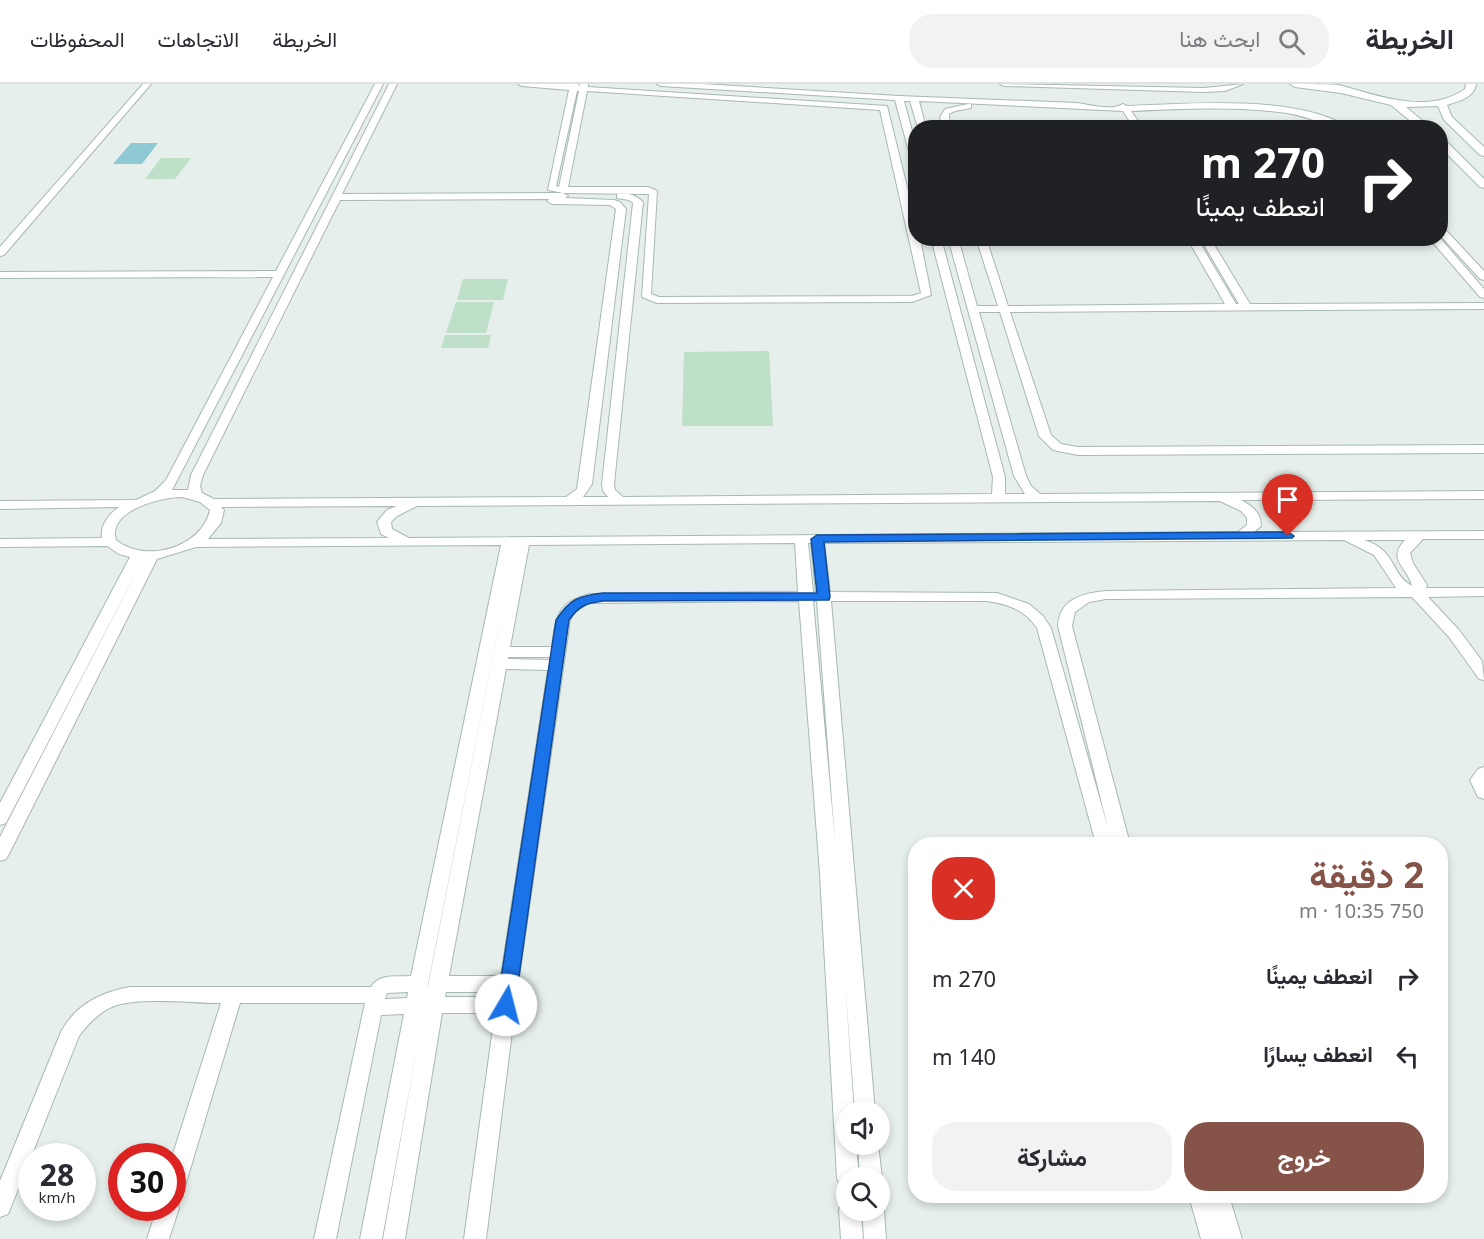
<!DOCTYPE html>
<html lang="ar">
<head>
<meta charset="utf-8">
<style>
	:root { --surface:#fff; --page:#f2f2f3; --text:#2b2b33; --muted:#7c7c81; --line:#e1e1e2; --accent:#855347 }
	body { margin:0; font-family:"Noto Sans",Vazirmatn,sans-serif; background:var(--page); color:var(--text); direction:rtl; height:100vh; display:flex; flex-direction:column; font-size:22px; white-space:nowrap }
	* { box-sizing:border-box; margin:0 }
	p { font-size:20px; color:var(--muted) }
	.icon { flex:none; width:33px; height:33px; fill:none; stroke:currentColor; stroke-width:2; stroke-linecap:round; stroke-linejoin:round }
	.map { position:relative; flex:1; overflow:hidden; direction:ltr }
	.panel { position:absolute; left:908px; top:753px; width:540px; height:366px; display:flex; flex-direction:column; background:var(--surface); border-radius:24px; box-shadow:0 3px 9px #0003; direction:rtl }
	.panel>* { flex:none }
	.banner { position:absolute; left:908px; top:36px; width:540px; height:126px; border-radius:24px; box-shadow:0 3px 9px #0003; direction:rtl; background:#202124; color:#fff; overflow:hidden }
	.fabs { position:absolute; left:836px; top:1017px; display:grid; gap:12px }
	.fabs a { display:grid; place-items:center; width:54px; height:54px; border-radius:50%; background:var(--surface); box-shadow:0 3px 9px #0003; font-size:30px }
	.speed { position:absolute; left:18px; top:1059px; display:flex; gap:12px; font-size:30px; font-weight:700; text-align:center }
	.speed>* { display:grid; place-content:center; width:78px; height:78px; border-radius:50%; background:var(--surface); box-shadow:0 3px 9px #0003; line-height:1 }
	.speed small { font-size:15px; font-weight:400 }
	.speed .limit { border:9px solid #d22; background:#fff; color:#111 }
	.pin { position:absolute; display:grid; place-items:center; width:51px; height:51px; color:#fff; margin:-62px -26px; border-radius:50% 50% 50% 0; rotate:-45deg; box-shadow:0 0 6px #0007 }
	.pin .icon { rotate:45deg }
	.me { position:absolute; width:66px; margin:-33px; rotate:8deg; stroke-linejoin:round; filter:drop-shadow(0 0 4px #0008) }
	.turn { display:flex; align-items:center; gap:21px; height:126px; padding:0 24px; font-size:27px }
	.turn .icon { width:78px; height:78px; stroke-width:2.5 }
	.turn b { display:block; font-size:42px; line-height:51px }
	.round { display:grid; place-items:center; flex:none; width:63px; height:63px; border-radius:24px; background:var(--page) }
	.headline { display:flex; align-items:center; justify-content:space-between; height:102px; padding:0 24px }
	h1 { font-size:36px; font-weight:700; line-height:45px; color:var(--accent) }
	.primary-button { display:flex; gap:12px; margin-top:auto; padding:12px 24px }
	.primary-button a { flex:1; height:69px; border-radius:24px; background:var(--accent); color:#fff; font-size:24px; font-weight:700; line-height:69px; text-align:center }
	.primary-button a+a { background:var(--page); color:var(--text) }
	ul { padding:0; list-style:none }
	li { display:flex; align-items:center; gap:18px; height:78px; padding:0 24px }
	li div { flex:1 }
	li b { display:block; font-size:22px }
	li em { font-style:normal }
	header { display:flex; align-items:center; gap:36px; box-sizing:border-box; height:84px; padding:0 30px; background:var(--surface); border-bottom:2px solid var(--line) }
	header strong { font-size:28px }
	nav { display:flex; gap:33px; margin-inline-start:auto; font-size:21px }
	.search { width:420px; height:54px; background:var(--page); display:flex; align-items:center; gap:15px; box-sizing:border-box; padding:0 21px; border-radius:24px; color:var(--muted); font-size:22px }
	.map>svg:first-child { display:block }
	.green { fill:#bfe0c8 }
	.water { fill:#8ec9d4 }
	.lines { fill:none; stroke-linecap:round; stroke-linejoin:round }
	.minor-casing { stroke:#a8b8b2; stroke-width:2 }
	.secondary-casing { stroke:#a4bbb3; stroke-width:2 }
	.minor { fill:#fff; fill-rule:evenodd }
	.secondary { fill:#fff; fill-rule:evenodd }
	.route { fill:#1a73e8; stroke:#114b97; stroke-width:1.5 }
</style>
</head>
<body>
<header>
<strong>الخريطة</strong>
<div class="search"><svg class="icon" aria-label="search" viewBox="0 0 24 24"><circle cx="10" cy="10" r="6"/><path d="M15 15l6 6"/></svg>ابحث هنا</div>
<nav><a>الخريطة</a><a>الاتجاهات</a><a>المحفوظات</a></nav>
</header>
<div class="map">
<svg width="1484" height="1155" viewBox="0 0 1484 1155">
	<rect width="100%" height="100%" fill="#e6efeb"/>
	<g class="green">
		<polygon points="161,74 191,74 175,95 145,95"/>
		<polygon points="463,195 508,195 503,216 457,216"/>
		<polygon points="456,218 494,218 486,249 446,249"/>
		<polygon points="445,251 491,251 488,264 441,264"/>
		<polygon points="769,267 773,342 682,342 684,268"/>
	</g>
	<polygon class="water" points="131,59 158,59 142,80 113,80"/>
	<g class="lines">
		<g class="minor-casing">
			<g id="minor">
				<polygon points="143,0 151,0 4,171 0,172 0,163"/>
				<path d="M375,0h8l-211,406h16l3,-15 198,-391h8l-55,110 221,-1 5,3 -3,2 49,2 6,2 6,7 -34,275 -9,13h25l-5,-6 -1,-7 31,-281 -4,-3 -12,-2v-4c10,-2 19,1 26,8l-29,282 1,6 8,7 369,-3 1,-17 -62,-239h10l64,239v17h20l-11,-18 -66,-238h10l19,68h21l-22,-68h10l22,68 217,-2 -38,-66h10l39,66h3l-39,-66h10l40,66 234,-1v6l-474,3 41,123 10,9 17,3 406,-2v8l-406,2 -25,-5 -14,-14 -39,-124h-21l47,164 5,10 9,8 444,-3v8l-243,1c11,6 20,12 20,26l-7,6 230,-1v8h-61l-13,14 3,10 14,22 -1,3h58v8l-56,1 31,33 23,31 2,19 -5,-1 -30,-42 -37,-40 -306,2 -17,3 -14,10 -3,14 58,218h-34l-59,-216c-12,-18 -29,-24 -50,-27h-156l44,511h-20l-10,-131 9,131h-8v32h10l3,34h-13v9l-6,-2 -3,-7 -17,-304 -21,-273 -210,2 -15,9 -4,8 -52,364 -32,255h-22l31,-226h-53l-37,226h-22l34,-191 -35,191h-22l44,-225 -23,1 -45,224h-22l51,-236h-125l-57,190 -3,7 -4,2 3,6 -10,31h-22l10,-31h15v-51l49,-154c-29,0 -82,-6 -107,3 -15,6 -26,18 -35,30l-68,171 -3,7 -8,3v-36l61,-149c14,-27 40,-40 69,-45h241c8,-14 25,-10 40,-11l90,-431 -305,2 -39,12 -148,295 -3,5 -6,2v-24l143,-278 -135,260 -2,4 -6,2v-22l130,-246 -11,-3 -12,-8 -107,1v-8l102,-1c-2,-13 7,-24 17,-31l-119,2v-8l136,-1 19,-9 11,-11 107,-203 -273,1v-6l276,-1zM549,115l-2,2 5,3 58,1 6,4 -39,280 -11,8 -352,2 -12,-6 -2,-7 3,-11 137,-275zM182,413l18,5 10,8c-8,38 -65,54 -94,30 -9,-30 46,-43 66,-43zM1220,417l21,10 6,7v7l-9,7 -829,6 -17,-9 -1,-7 6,-6 20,-10zM397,422l-10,4 -10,12 4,12 8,4 -181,1 13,-16 3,-13 -3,-3zM1344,456l30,15 22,33 -290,3c-23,2 -47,8 -48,35l50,202 -57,-200 -8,-12 -14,-12 -32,-11 -167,-1 -6,-49zM1364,456h41c-19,20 3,27 7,46 -22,-12 -15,-36 -48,-46zM795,459l3,49 -208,2c-33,8 -34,23 -38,53h-42l19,-102zM808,459h3l5,49h-3zM515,461l-88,446 1,-7zM813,517h4l18,240zM508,573h42v3l-42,-1zM506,585l42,1 -47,306h-52zM408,908l-1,6 -22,1 2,-6zM446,908h52v5h-53z"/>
				<path d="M518,0h60l2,2v-2h8v3l299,19 28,113v19h5l11,57 -19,7 -255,1 -15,-6 7,-103 -86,-1 -15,-3 21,-100 -47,-4zM577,7h2l-20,96 -3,-1zM587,7l293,19 41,183 -9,3 -253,1 -8,-3 6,-103 -9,-4h-80z"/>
				<path d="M657,0h45l197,12 178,7c14,2 35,8 46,1l4,2c61,-2 170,-12 222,22 -21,0 -41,-12 -62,-15 -52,-7 -104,-4 -156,-2l12,17h-9l-11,-17 -204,-10 7,27h-8l-8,-27h-6l11,41v20l-4,-3 -16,-59 -234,-14z"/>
				<polygon points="1000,0 1204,4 1243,0 1225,7 1204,8 1004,2"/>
				<polygon points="968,20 971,20 971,24 955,27 949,30 950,44 942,44 940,33 945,25"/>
				<polygon points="1440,142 1443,143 1484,187 1484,196 1480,195 1440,151"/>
				<polygon points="1429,154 1440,154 1484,205 1484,214 1480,213"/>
				<polygon points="1484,683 1484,715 1478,713 1470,696 1478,685"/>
				<polygon points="858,1060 878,1060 882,1094 879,1100 879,1094 860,1094"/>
				<polygon points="1189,1112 1229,1112 1242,1155 1201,1155"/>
				<polygon points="846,1117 846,1126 861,1126 863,1155 841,1155 839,1126 842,1119"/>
				<polygon points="879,1118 884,1126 886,1155 864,1155 862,1126 879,1126"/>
			</g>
		</g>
		<g class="secondary-casing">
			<g id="secondary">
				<path d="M1290,0c14,0 40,0 49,1 40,11 89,30 126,4l1,-5h10c-2,14 -17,17 -29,21l5,12 32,30v9l-4,-1 -36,-35 -6,-14 -32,1 25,21h-12l-28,-23 -50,-12 -46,-6z"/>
				<polygon points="1440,54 1444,55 1484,95 1484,104 1480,103 1440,63"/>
			</g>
		</g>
		<use href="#minor" class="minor"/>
		<use href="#secondary" class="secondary"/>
	</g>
	<path class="route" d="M1288,448l6,4 -2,2 -468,4 6,55 -1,3 -226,1c-17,2 -24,5 -34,19l-54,385 -3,5 -6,2 -6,-2 -3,-5 59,-385c14,-21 22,-24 47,-27h214l-6,-54 6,-4z"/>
</svg>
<div class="fabs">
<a><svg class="icon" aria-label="sound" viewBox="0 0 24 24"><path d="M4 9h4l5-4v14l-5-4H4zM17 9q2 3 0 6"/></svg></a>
<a><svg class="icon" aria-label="search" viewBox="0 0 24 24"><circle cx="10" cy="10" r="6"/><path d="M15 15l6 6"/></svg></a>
</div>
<div class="speed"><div>28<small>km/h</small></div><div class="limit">30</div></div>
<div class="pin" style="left:1288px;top:452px;background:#d93025"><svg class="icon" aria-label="arrive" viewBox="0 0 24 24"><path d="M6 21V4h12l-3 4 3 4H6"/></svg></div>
<svg class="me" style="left:506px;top:921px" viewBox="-20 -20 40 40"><circle r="19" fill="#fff"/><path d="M0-13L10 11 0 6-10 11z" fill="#1a73e8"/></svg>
<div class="banner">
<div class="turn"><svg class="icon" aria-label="right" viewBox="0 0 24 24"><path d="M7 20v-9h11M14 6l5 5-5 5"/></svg><div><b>270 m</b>انعطف يمينًا</div></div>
</div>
<section class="panel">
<div class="headline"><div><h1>2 دقيقة</h1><p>750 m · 10:35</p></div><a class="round" style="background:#d93025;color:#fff"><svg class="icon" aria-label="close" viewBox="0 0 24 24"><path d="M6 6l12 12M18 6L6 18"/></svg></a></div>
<ul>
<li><svg class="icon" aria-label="right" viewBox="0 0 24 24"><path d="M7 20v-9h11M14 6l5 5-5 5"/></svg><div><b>انعطف يمينًا</b></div><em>270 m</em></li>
<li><svg class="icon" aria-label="left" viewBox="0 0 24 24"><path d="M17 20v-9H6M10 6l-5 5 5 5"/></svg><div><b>انعطف يسارًا</b></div><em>140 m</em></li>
</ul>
<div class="primary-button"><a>خروج</a><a>مشاركة</a></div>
</section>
</div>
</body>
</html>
